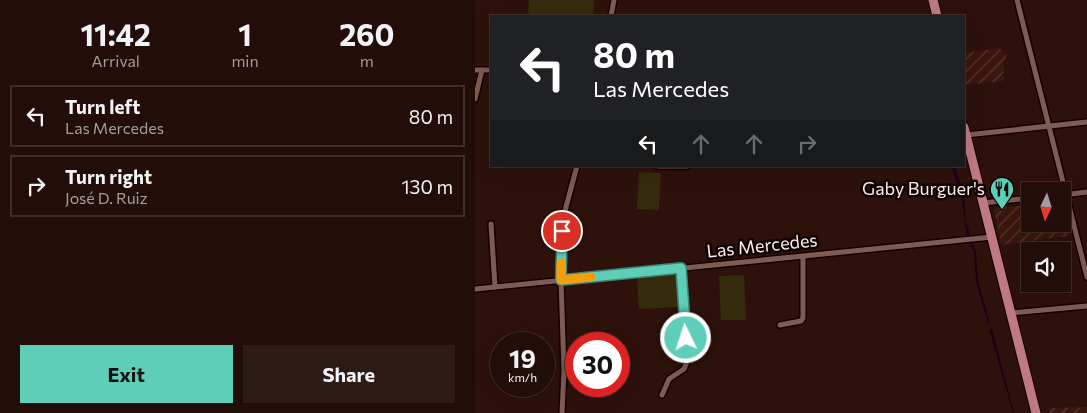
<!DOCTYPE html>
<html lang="en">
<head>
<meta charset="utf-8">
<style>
	:root { --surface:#220d08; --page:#2e1b16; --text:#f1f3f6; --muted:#a29c9c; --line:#3f2d29; --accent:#5eceb8 }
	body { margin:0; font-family:Commissioner,sans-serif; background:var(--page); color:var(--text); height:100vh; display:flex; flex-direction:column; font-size:19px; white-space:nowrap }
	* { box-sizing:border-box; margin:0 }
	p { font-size:16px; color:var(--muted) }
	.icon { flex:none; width:28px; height:28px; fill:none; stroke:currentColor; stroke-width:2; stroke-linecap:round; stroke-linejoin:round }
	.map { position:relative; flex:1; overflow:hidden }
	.drawer { display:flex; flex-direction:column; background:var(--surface); width:475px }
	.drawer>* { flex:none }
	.guide { position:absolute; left:15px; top:15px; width:475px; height:152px; border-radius:0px; box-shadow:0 5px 20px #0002,0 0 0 1px var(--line); background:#202124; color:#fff; overflow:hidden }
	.needle { width:32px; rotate:184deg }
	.tools { position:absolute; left:546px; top:182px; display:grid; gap:10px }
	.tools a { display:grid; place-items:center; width:50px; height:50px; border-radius:0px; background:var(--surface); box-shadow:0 5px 20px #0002,0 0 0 1px var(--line); font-size:25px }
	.speed { position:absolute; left:15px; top:332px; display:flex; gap:10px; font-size:25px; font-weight:700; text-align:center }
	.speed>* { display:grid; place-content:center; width:65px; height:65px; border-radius:50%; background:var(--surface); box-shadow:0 5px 20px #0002,0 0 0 1px var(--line); line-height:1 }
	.speed small { font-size:12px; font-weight:400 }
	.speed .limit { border:8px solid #d22; background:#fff; color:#111 }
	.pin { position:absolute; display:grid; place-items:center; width:42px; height:42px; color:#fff; margin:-21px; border:2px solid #fff; border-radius:50%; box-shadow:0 1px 5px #0007 }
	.me { position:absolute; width:55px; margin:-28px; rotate:356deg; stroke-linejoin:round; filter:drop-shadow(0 0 4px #0008) }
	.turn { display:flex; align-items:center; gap:18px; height:105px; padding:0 20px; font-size:22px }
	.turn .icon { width:65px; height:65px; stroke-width:2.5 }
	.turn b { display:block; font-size:35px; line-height:42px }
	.lanes { display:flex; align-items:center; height:48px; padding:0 20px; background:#0003; justify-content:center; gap:25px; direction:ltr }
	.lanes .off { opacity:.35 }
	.eta { display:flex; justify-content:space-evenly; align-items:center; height:85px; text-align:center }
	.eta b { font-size:30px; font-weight:700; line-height:35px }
	.action { display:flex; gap:10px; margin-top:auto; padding:10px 20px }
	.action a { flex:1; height:58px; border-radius:0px; background:var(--accent); color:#111; font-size:20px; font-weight:700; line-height:58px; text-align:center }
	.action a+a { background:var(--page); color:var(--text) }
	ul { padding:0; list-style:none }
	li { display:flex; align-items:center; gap:15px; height:62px; margin:0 10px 8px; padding:0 10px; border:2px solid var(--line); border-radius:0px }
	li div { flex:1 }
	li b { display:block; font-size:19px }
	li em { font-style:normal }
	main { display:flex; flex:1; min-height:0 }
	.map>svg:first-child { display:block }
	.industrial { fill:url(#industrial-furrows) }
	.green { fill:#352b0d }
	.water { fill:#1d0017 }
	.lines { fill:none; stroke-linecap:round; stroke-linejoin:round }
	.minor-casing { stroke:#140000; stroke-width:8 }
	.primary-casing { stroke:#140000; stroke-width:11 }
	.minor { stroke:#7f5b52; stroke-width:5 }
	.primary { stroke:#bf7983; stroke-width:9 }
	.route-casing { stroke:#3d8678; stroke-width:12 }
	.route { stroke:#5eceb8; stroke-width:9 }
	.slow { stroke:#f59e0b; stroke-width:9 }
	.labels { text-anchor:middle; stroke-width:5; stroke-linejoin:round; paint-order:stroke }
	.poi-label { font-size:18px; fill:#ffede9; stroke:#0e0302; text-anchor:end }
	.street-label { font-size:18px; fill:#ffede9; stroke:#0e0302 }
</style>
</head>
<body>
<main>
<section class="drawer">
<div class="eta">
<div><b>11:42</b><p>Arrival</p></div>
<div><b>1</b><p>min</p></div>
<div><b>260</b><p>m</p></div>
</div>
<ul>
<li><svg class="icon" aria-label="left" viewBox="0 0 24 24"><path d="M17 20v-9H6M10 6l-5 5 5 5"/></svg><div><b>Turn left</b><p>Las Mercedes</p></div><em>80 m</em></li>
<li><svg class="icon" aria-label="right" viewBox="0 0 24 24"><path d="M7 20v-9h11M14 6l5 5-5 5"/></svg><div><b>Turn right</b><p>José D. Ruiz</p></div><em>130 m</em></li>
</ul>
<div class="action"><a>Exit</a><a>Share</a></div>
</section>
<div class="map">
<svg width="612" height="413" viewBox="0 0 612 413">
	<defs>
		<pattern id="industrial-furrows" width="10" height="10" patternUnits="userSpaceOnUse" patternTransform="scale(1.25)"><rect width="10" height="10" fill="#3b160e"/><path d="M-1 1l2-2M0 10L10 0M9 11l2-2" fill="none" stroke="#583831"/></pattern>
	</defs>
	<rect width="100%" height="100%" fill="#2e110b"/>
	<g class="industrial">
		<polygon points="524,48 532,55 528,66 529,81 489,85 489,53"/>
		<polygon points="555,205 555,224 588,224 588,214 593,236 526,245 519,208"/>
		<polygon points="612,407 612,413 575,413 574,408"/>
	</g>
	<g class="green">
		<polygon points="54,0 119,0 118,16 53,16"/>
		<polygon points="164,172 186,173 184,210 162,209"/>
		<polygon points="202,274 204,307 164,309 162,276"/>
		<polygon points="269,275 271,320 246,320 244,276"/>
	</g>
	<g class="water">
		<polygon points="476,166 480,166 489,197 491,222 495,235 492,235 486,194"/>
		<polygon points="497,243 501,251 503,281 515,323 513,323 501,281 499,251 495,244"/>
		<polygon points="514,329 517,329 539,413 538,413"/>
	</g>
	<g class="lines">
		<g class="minor-casing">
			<g id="minor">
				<polyline points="542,0 612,277"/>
				<polyline points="136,16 139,0"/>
				<polyline points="0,70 16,70"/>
				<polyline points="0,99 7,70"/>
				<polyline points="491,135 612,122"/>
				<polyline points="183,166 212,166"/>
				<polyline points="588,195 612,192"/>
				<polyline points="508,203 555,198"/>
				<polyline points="16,224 20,287"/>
				<polyline points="0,289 517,237"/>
				<polyline points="536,313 612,306"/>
				<polyline points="305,325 326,321 328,318 328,256"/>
				<polyline points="187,395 194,379 209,369 212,362 206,268"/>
				<polyline points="87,413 89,370 86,280 87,231 91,207 102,166"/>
			</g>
		</g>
		<g class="primary-casing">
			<g id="primary">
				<polyline points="458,0 462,16"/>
				<polyline points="489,127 561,413"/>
			</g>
		</g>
		<use href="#minor" class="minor"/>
		<use href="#primary" class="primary"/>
	</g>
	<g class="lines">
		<g class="route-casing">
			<polyline id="route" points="87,231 86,280 206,268 211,338"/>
		</g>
		<use href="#route" class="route"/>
		<polyline class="slow" points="86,263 86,280 116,277"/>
	</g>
	<defs>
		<g id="restaurant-pin" transform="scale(1.25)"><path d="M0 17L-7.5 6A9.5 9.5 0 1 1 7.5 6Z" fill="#5eceb8" stroke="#0e0302"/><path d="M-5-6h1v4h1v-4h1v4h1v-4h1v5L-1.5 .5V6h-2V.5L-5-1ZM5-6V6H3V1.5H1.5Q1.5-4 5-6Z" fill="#111"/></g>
	</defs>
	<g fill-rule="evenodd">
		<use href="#restaurant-pin" x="527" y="189"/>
	</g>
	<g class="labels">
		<g class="poi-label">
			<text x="510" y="195">Gaby Burguer's</text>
		</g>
		<g class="street-label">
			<text transform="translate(287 246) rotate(-6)" y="6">Las Mercedes</text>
		</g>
	</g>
</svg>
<div class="tools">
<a><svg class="needle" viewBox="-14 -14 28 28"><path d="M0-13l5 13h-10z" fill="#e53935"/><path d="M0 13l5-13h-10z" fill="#a29c9c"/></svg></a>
<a><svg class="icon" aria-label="sound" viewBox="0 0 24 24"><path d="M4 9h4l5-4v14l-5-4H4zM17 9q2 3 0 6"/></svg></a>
</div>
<div class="speed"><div>19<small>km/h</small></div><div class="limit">30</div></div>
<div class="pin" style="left:87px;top:231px;background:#d93025"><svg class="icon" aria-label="arrive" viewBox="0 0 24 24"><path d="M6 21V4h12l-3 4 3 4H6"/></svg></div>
<svg class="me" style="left:211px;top:338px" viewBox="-20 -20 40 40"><circle r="17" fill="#5eceb8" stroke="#fff" stroke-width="3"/><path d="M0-11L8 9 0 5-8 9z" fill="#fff"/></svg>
<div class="guide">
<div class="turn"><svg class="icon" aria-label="left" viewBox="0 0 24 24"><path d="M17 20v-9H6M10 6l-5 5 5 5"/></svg><div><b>80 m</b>Las Mercedes</div></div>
<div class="lanes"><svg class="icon" aria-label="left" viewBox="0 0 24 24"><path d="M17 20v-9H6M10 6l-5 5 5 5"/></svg><svg class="icon off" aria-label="ahead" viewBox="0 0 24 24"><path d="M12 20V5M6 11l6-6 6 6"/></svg><svg class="icon off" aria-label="ahead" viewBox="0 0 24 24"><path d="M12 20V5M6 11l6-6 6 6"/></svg><svg class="icon off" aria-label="right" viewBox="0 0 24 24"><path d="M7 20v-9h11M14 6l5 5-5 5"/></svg></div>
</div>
</div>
</main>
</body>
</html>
